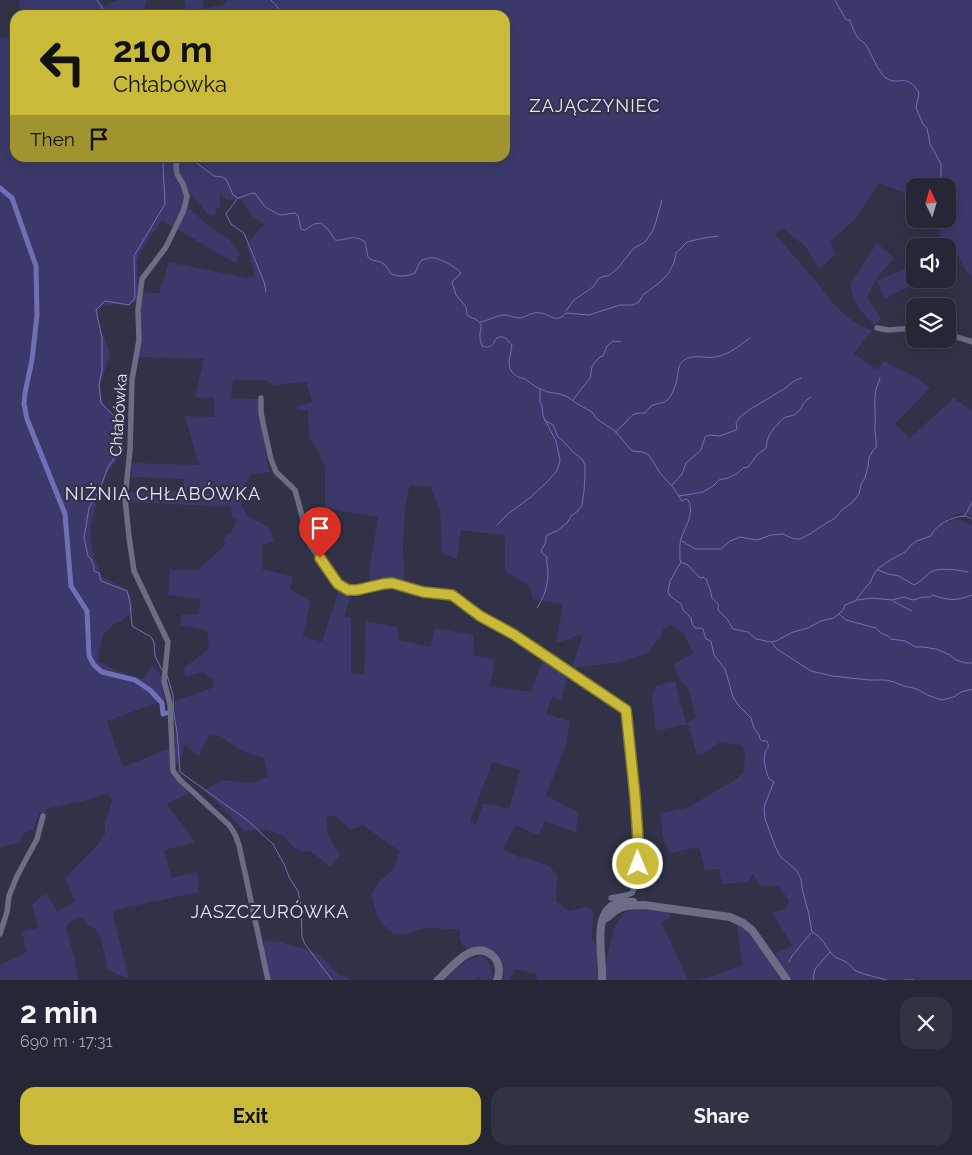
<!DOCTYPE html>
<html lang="en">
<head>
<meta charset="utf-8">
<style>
	:root { --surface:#252636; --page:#313242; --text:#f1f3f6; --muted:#a3a5ad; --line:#424351; --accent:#c9ba3a }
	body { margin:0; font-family:Raleway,sans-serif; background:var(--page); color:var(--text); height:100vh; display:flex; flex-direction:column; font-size:19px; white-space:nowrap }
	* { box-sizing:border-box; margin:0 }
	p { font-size:16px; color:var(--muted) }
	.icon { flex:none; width:28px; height:28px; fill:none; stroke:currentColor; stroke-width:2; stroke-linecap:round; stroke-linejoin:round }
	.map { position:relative; height:980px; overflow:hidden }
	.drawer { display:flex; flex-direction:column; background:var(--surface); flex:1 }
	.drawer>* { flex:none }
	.banner { position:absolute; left:10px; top:10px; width:500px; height:152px; border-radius:15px; box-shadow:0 5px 20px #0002,0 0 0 1px var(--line); background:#c9ba3a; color:#111; overflow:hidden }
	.needle { width:32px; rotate:355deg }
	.controls { position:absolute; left:906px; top:178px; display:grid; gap:10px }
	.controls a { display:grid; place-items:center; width:50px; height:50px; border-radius:10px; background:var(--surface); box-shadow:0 5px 20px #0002,0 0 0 1px var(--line); font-size:25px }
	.pin { position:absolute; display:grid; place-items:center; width:42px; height:42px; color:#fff; margin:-51px -21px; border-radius:50% 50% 50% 0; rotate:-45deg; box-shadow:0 0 5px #0007 }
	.pin .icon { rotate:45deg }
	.me { position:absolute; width:55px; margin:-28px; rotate:359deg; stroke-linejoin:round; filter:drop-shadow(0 0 4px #0008) }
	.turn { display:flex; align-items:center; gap:18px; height:105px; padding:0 20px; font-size:22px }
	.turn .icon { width:65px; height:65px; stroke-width:2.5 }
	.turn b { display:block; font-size:35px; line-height:42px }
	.then { display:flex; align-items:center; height:48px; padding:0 20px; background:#0003; gap:10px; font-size:19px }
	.round { display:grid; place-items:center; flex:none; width:52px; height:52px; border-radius:15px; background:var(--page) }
	.headline { display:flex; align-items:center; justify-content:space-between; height:85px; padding:0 20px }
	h1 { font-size:30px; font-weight:700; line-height:38px }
	.cta { display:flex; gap:10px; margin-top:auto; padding:10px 20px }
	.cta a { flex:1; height:58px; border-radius:15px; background:var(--accent); color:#111; font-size:20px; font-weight:700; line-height:58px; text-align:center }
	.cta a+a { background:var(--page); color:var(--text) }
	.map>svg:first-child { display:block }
	.green { fill:#3a396a; fill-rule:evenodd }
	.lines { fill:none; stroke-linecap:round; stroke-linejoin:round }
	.stream { stroke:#7070b6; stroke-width:1 }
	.canal { stroke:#7070b6; stroke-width:5 }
	.minor { stroke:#6b6c85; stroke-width:5.5 }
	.tertiary { stroke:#6b6c85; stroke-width:8 }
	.route-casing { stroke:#837926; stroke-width:12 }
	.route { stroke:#c9ba3a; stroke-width:9 }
	.labels { text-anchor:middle; stroke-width:4.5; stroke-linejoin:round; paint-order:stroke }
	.street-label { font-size:16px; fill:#e5e6f5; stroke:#313248 }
	.neighbourhood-label { font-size:18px; letter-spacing:1px; fill:#e5e6f5; stroke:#313248 }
</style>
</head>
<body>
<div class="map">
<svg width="972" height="980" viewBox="0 0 972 980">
	<rect width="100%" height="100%" fill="#313248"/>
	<g class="green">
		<polygon points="19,0 99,0 104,6 117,0 147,0 142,15 21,15"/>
		<path d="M184,0h19l1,9 19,-4 4,-5h745v278c-3,-4 -7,-9 -10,-14 -6,-14 -7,-17 -23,-22l2,-23h7v-33h-33v27h-4l-7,-20 -25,-10 -24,36 -25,23 6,12 -17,15 -13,-22 -24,-19 -7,7c11,12 23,25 34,38 18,21 34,49 63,57l-18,24 24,16 5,-9 33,16 14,11 -35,36 15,14 44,-40 18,13v107l-3,-4 -9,-1 -14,6 3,3 9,-3 14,6v455h-180l-18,-25 18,-10 -20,-32 15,-5 2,-8 -10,-13 -19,-2 -7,-12 -5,9 -26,2 -3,-15 -14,1 -6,-23 -29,6 -7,-16 -3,-24 27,-5 48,-28 9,-8 1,-20 -4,-7 -21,-3 -15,11 -8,2 -9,-31 -32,7 -4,-33 4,-12 19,-5 11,42 10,-5 -8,-31 -7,-4 -7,-19 19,-11 -9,-19 -13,-9 -8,5 -2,6 -15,18 -27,8 -47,6 11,-34 -27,9 7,-39 -30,-5 -4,-14 -24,-14v-34l-2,-2 -42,-5 -4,29 -15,-6 -1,-29 -1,-13 -9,-24 -21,-2 -5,21 -2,41 2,39 -17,-5 -18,3v-20l8,-47 -53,-9v-41l-10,-22 -6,-6 -1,-29h-11l1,-4 14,-4 -6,-20 -30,3 -13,-5h-30l-2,18 27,1 10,65 2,8 -20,3 -4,8 -5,23 9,12 19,9 5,14 -12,4v24l31,8 -3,12 20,12 -7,35 19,6 17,-53 12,3 -6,24 6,2v55l13,2 2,-54 31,6 2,13 32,7 4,-19 38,7 1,21 21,3 -5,27 41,6 12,-33 25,15 -7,26 -9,-3 -6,17 24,7 -4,23 -20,52 32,16 -2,21 -31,-12 -7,14 -23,-10 -12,25 18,8 9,1 19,7 8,9 -1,26 13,10 17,-4 7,3 -1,29 6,11 1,17 -1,13h-61l-1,-6 -21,-5 -6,11h-7c1,-5 2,-12 1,-17 -4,-14 -23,-21 -35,-14l-8,-8v-12l-36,-1 -20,7 -11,-2 -11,-9 -6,-12 -5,-17 10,-15 13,-11 5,-18 -36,-26 -13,5 -15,-15 -9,3 2,18 12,19 -10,11 -20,-15 -7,1 -9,-4 -9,-11 -17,-7 -24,1 -22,-24 -18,-16 17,-11 32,3 15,-7 -4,-18 -22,-7 -22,-15 -10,-1 -7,11 -4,11 -5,-5 -9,-7 -7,19 -4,1 1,-12v-52l37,-13 2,-7 -11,-9 -18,5 -1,-9 25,-19 -2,-19 -27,-5 1,-10 18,-1 1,-15 -32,-4 2,-25h28l28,-26 -3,-6 8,-6 6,-11 -5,-5 -1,-9 -103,-5 1,-10 55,-1v-12l-52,-2 -1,-14 68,2 -14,-49 29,1v-19l-19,-1 9,-38 -66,-2 1,-45 3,-19h17l10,-31 78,16 8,-2 -8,-32 17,-20 -12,-8 -11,-17 -14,1 -7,-7v15l-4,-1 -1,9 -7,-1 -16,-20 -8,9 26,23 20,13 9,13 -3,11 -74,-44 -19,28 -6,13 1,17 -1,23 -3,2 -31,2 -7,8 3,11 5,12 6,18 -10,32 2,10 2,8 12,13 8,20v14l-17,22 -11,32 -6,24 2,20 10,28 24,12 4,5 3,17 -12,11 -6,1 -12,12 -4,17v10l18,9 26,8 9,-13 8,8 5,26 -58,21 16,46 47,-19v22l3,6 16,17 -22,11 28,38 -31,8 7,28 26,-6 2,20 -85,18 -1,5 16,64 -21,-9 -7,-32 -6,-9 -7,-4 -5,-7 -12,3 -5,7 9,31 3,21h-78v-15l27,-13 -5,-20 16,-4 -6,-24 14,-11 11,18 18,-9 -10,-24 33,-33 7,-11v-10l7,-24 -4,-8c-18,9 -40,12 -60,16l-3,6 -5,-2 -7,18 -11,4 -1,8 -21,6v-810l15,-3v123h160v1l3,7 4,-8h323v-143h-319zM492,762l28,8 -11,39 -26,-6 -7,22 -6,-3z"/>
		<path d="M877,243l17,15 -18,21 -9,18 14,21 -6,7c-12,-10 -25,-25 -24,-42z"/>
		<polygon points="908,267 915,284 885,298 877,281"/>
		<polygon points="633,908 670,912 671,917 661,922 688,980 606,980 606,961 614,928 623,914"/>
		<polygon points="737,922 750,931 782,980 693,980 717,975 742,965"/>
		<polygon points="265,941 279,942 303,948 320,955 339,975 353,980 270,980 263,948"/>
		<path d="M483,956c7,7 11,14 9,24h-10l-4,-4 -2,4h-30l11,-12 13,-9z"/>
	</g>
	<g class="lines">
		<g class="stream">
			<polyline points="97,0 107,15"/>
			<path d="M271,0c5,5 9,12 16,15"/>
			<path d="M835,0l10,18 2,2h3c2,6 4,13 8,18 3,3 6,4 8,7 6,10 12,27 20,33 13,9 20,-7 33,15l-3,15 7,16 4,4 3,16 11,20v17"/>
			<path d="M190,158l24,18 8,1 4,2 7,16 5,3c6,-1 11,-5 17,-5l10,14 15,8 15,-2 3,3 3,13 4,1 9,-6 7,-1 7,6 7,11c13,1 17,-7 30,2l3,15 4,3 9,2 5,4 5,8c11,3 13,3 24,-1l4,-9 3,-4c4,-1 9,-3 13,-2 8,2 21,9 26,15l-9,9 4,13 10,12 1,8c3,3 8,3 11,6 6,4 1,11 2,16 0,3 1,6 2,9 4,1 5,2 9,0 4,-3 3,-5 6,-8 6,-4 11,2 15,7l-3,17 1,7 3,4 5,4 7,2 11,8 12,5 12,2 8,3 8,6 16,9 5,7 18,12 17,20 11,1 6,3 11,18 12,13 10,15 3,-2 3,1c7,13 -3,27 -7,39 -2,6 -1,15 -1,21l1,2 -11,19 -2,10 2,5 11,8 2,6 8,8 1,6 3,4h5l3,1 3,10 5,2 3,14 11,14 8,28 5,8 13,13 3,10 5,7 1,4 2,2h5c3,7 0,6 -2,12 -2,8 1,18 4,26l5,3 -9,22 -1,5 1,10 10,27 5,10 16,14 3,5 2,4 1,9 7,27 3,17c11,5 13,15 21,23 3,3 7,4 11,6 5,2 8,7 12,10 10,4 20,6 31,9"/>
			<polyline points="237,199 226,214 231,224 244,233 264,282 266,292"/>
			<polyline points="566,311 574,300 593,287 599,278 605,276 608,276 617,269 634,248 645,242 652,232 655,225 662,200"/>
			<path d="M480,322c8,-1 15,-6 23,-7 5,0 10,2 15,3 8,0 13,-7 23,-5 11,2 15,11 25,0l23,2 31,-10h13l6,-3 4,-7 16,-12 9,-9 6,-11 2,-10 11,-11 17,-4 14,-2"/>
			<polyline points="573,400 590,378 592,367 595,362 600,357 603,356 607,346 613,341 621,342"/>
			<path d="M616,433c2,-5 5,-6 8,-9 9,-9 7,-11 21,-11 1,-1 4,-5 5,-6 7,-5 15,-2 20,-10 3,-5 6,-12 7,-18 1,-6 1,-14 6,-18 9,-8 23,-2 33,-4 16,-4 21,-10 34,-19"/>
			<polyline points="672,485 682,474 686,463 701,450 705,437 709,435 720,436 736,430 737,428 736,423 740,417 749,410 784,389 794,381 801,378"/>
			<path d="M679,496l24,-4 10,-6 6,-6 9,-2 10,-5 5,-5 5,-1 9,-12 9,-7c1,-11 5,-17 12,-24 2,-2 4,-5 6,-6 6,-3 9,-1 14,-6 7,-7 3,-9 13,-15"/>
			<polyline points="964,516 967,512 972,502"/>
			<polyline points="497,525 509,513 531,497 549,480 556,472 559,465 560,460 556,441 543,416 542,406 540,401 540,390"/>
			<path d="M682,541l13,8h26l9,-8 10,-4 17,3 14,-5 12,-1 11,5h6l10,-5 18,-12 6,-3 9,-10 10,-7 6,-8 2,-10 4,-6 3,-11 1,-9 4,-8 3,-2c1,-10 -2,-17 -1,-24 1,-9 -1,-18 0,-27 0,-7 3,-13 5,-19"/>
			<path d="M681,562l7,3 12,13 3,-1 4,3v3l3,6 2,9c4,4 8,6 6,12l9,9 6,10 15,3 8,7 15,3 5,-1 17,-9 15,-4 13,-7 13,-3 9,-8 2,-5 10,-4 11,-14 4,-4 4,-9 4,-5 9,-7 18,-10 6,-7 6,-4 14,-5c4,-11 22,-20 33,-20 3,0 6,2 8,3"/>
			<path d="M878,570l10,4 11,2 15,9c7,-3 11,-9 17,-13 7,-5 29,-2 37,0"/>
			<path d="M857,600l15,-2 20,2 12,-3 9,3 10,-3h7l3,-2c16,6 24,6 39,0"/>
			<path d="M893,601c6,4 12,6 19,10"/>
			<path d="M537,608c7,-11 11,-22 11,-35 0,-6 -2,-10 -1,-16l-5,-4 -1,-2 5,-9v-5l1,-2 10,-4 10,-8 4,-7 7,-5 4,-6 2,-14 1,-15v-11l-3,-6 -10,-8 -10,-11 -4,-3 -5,-12 -9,-5"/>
			<polyline points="839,614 846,620 876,628 881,633 888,636 891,639 905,641 916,647 923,647 936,649 950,655 956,660 966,663 972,663"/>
			<polyline points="772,643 777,649 811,671 820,673 832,676 869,680 886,680 894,682 904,686 917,689 927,695 942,700 954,697 961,692 972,689"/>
			<polyline points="162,670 155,656 154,642 151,637 132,626 130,602 127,591 101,581 99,573 94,571 94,565 92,563 92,560 88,556 84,538 89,508 99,491 108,467 121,448 117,433 115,417 101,403 99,385 102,370 102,338 96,310 105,301 129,305 135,298 134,256 165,204 163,164 165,158"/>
			<polyline points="167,675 173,695 174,715 177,732 180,772 247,820 273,844 285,866 289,877 298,891 301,906 302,937 305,944 332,980"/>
			<polyline points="789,962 792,956 811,933"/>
			<polyline points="813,980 815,969 830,952"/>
			<polyline points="905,980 914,980"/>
		</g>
		<polyline class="canal" points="0,188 12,198 36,266 37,315 32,360 25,393 24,404 27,419 65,514 71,586 87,611 89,656 94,665 102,672 135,680 150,690 162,703 163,714 166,713"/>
		<g class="minor">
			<polyline points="178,158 176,166 177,174 183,184 187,197 185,205 183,212 166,247 142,279 138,310 139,340 132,380 130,450 125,498 129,537 134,571 168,642 164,681 170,704 173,771 180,780 229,825 235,834 239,845 268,980"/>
			<polyline points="877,328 888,330 915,328"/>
			<polyline points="948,334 972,342"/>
			<path d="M261,398v14l2,11 8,36 5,13 19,18 15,55 28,40 10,5h9l26,-6 9,-1 31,9 29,3 28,21 33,19 113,75c4,38 8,76 11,115 1,22 5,47 -5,68l-5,2 -16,3"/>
			<polyline points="0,934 7,912 9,896 17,876 37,839 43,816"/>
		</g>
		<g class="tertiary">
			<path d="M604,919c5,-2 7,-5 11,-8 8,-6 19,-6 29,-6l86,12 13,6 9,7 35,50"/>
			<path d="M438,980c14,-13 36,-43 56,-23 6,7 6,15 3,23"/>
			<path d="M602,980c2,-28 -16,-82 31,-78"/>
		</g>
	</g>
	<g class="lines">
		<g class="route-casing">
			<polyline id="route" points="320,558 338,584 348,590 357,590 383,584 392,583 423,592 452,595 480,616 513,634 626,710 635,796 639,854 638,864"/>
		</g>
		<use href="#route" class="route"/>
	</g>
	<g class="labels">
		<g class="street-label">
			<text transform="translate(118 415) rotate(-86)" y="6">Chłabówka</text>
		</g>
		<g class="neighbourhood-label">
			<text x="595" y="112">ZAJĄCZYNIEC</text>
			<text x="163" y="500">NIŻNIA CHŁABÓWKA</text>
			<text x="270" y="918">JASZCZURÓWKA</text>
		</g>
	</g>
</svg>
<div class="controls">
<a><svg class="needle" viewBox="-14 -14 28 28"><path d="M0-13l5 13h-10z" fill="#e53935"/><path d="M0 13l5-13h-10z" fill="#a3a5ad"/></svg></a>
<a><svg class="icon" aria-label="sound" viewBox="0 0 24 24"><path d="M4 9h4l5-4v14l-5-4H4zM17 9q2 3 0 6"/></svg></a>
<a><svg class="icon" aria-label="layers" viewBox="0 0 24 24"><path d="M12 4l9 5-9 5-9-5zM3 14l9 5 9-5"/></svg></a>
</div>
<div class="pin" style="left:320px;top:558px;background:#d93025"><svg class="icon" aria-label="arrive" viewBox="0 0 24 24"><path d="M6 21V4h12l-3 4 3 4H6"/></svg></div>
<svg class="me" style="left:638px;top:864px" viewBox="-20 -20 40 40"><circle r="17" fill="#c9ba3a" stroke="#fff" stroke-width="3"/><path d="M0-11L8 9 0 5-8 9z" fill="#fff"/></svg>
<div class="banner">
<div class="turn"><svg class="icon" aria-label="left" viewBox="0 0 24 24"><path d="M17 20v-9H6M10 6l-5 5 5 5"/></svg><div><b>210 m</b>Chłabówka</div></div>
<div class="then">Then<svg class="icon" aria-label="arrive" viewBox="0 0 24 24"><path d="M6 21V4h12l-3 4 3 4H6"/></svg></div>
</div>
</div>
<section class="drawer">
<div class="headline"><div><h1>2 min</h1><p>690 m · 17:31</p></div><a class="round"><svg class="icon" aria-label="close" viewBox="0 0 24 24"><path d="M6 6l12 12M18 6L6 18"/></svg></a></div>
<div class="cta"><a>Exit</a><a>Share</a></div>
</section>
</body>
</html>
